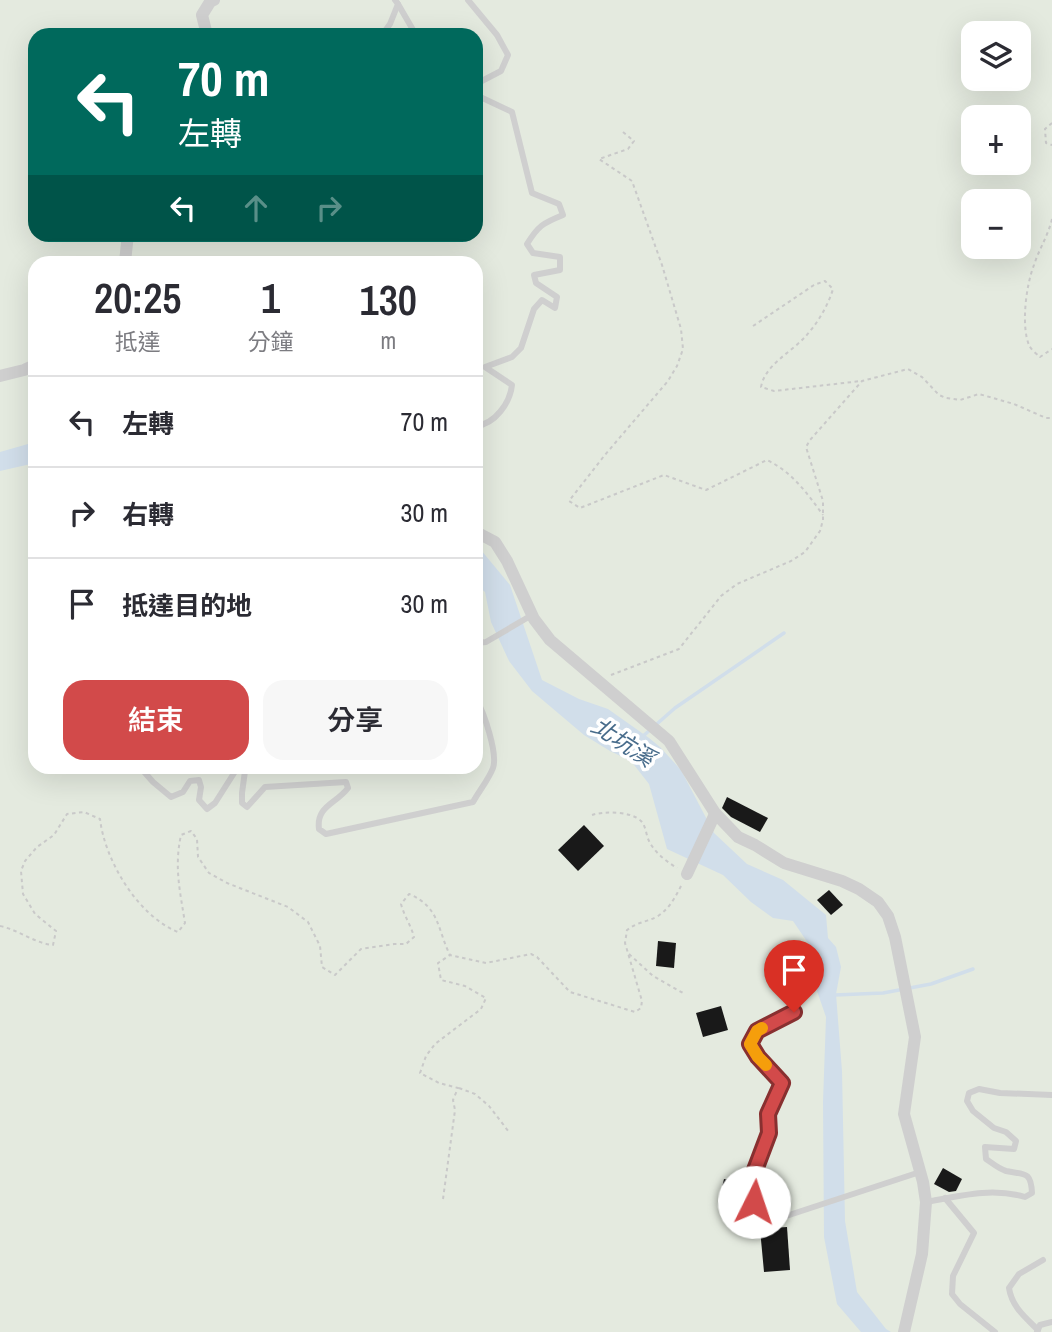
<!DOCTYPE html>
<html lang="zh-TW">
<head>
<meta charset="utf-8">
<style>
	:root { --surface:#fff; --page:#f7f7f7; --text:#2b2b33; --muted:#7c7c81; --line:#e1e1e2; --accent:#d24a4a }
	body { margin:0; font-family:"Archivo Narrow","Noto Sans TC",sans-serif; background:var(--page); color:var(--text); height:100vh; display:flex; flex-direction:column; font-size:26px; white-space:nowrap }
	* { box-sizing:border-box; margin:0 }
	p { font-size:23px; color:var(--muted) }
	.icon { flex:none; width:38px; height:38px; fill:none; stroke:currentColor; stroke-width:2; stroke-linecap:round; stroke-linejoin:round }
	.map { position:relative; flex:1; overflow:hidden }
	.panel { position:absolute; left:28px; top:256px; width:455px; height:518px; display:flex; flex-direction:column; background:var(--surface); border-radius:21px; box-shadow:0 7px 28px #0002 }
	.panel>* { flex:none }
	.banner { position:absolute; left:28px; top:28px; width:455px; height:214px; border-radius:21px; box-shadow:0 7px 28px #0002; background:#00695c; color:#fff; overflow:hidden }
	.fabs { position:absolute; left:961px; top:21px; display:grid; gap:14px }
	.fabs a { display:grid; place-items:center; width:70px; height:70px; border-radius:14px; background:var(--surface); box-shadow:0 7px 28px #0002; font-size:35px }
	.pin { position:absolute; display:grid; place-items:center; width:60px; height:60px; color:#fff; margin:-72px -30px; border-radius:50% 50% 50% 0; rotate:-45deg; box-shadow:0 0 7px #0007 }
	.pin .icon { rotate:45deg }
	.me { position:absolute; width:77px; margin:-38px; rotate:4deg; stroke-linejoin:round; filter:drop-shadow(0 0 5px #0008) }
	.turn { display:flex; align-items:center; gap:24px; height:147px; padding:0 35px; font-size:32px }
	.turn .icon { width:91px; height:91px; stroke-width:2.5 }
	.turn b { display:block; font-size:49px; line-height:60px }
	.lanes { display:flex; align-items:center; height:66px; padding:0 35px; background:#0003; justify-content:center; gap:35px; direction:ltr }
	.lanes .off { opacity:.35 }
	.eta { display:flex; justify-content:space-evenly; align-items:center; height:119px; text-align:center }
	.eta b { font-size:42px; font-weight:600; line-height:49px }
	.cta { display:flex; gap:14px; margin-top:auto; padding:14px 35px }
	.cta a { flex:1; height:80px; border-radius:21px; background:var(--accent); color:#fff; font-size:28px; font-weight:600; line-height:80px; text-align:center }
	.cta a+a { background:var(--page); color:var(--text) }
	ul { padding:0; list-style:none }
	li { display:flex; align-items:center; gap:21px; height:91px; padding:0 35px; border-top:2px solid var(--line) }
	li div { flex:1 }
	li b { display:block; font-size:26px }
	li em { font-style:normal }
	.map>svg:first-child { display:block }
	.green { fill:#e4eadf; fill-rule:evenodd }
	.water { fill:#d1deea }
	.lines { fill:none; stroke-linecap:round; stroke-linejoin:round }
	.stream { stroke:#d1deea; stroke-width:3.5 }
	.building { fill:#191919 }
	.path { stroke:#c9c9c9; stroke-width:2; stroke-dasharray:3.5 3.5; stroke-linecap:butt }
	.lane { stroke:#cfcfcf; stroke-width:6 }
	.street { stroke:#cfcfcf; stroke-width:12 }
	.route-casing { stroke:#883030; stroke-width:18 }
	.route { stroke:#d24a4a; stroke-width:12 }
	.slow { stroke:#f59e0b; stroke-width:12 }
	.labels { text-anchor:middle; stroke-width:7; stroke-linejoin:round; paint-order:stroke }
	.water-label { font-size:23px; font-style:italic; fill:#486c8b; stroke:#fff }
</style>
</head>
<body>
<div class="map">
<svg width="1052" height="1332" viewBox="0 0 1052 1332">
	<rect width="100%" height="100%" fill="#fff"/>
	<path class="green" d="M0,0h1052v1332h-1052zM973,33h45v46h-45zM35,35h441v199h-441zM973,117h45v46h-45zM973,201h45v46h-45zM35,262h441v504h-441z"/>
	<g class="water">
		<polygon points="35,442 35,463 0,471 0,452"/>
		<polygon points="476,544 510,585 542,680 579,699 608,709 649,738 660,747 681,770 714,833 747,864 783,880 826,915 828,938 836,947 841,967 836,994 842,1071 845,1221 857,1292 886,1329 891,1332 861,1332 837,1304 824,1237 823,1102 826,1017 817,991 812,949 793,921 773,918 751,902 723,875 667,849 649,784 631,761 610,751 584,735 532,691 509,661 491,622 485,592 476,584"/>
	</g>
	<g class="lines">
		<g class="stream">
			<polyline points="642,737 675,708 784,633"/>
			<polyline points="835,995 883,993 931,984 973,969"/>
		</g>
	</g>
	<g class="building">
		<polygon points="727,797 768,818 760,832 731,817 722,808"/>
		<polygon points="584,825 604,846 578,871 558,850"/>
		<polygon points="829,890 843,905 831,915 817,900"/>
		<polygon points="658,941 676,943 674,968 656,966"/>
		<polygon points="721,1006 728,1030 703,1037 696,1013"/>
		<polygon points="943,1168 962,1179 956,1191 949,1192 934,1184"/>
		<polygon points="724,1179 744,1183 741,1200 720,1196"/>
		<polygon points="787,1227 790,1270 764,1272 760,1229"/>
	</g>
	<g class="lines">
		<g class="path">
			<polyline points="1052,123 1045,129 1046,143 1052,145"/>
			<path d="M623,132l11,9 -6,8 -29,10 33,22 30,84 19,64 2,20 -6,17 -9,15 -64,75 -35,45 11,7 84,-33 42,15 61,-30c25,12 40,33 56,55"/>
			<path d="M1052,219c-4,17 -13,30 -18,46 -8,20 -13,61 -5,80 2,5 8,9 11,12l12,-8"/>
			<path d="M753,326l61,-41 11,-4 8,8c-5,17 -16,35 -28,48 -15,16 -40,28 -44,50l13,4 87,-10"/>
			<polyline points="611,675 679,649 721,596 737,584 791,561 805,552 820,531 823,520 823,501 806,447 810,440 862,381 908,369 922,377 939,395 946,398 960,400 979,394 1014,404 1046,418 1052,418"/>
			<path d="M592,815c12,-4 39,-4 49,6 5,5 5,14 8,20 6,12 17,20 28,27"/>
			<path d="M0,926c19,4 34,17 53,19l3,-14 -21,-17 -12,-20 -2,-23 4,-10 12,-14 17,-12 13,-21 17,-2 16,7c5,42 38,97 78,113l7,-9c-5,-32 -11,-56 -4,-88l10,-4 6,8 1,18 11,16 18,10 61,24 20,15 12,24 2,21 13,8 26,-26 33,-5h12l8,-7c-3,-12 -10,-21 -13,-33l8,-10c31,13 28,35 41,61"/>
			<polyline points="629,954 653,976 683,993"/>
			<polyline points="459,1088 475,1094 489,1106 509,1132"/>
			<path d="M443,1199l12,-89 -2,-10 5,-12 -19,-5 -19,-10 6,-17 9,-12 46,-35 5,-11 -21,-12 -24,-6 -3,-17 12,-8 36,8 45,-9 6,3 33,35 65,20 6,-4 1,-7 -17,-58 2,-13c12,-9 21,-8 31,-14 12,-8 18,-20 24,-32"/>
		</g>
		<g class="lane">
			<polyline points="468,0 497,35 508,55 501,71 476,84"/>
			<polyline points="398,4 416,35"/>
			<polyline points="382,35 390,24 398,4 395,0"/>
			<path d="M476,95l36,17 20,81 27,11 4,11c-20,8 -25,11 -36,29l6,9 27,4v13l-26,5 2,8 21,14 -2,11 -13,-8 -8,9 -13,39 -9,9 -27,10 27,18c-2,18 -17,39 -36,41"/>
			<polyline points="476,643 486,642 532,615"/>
			<path d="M139,766l14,16 18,15 12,-5 7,-11 9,-1 2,7 -2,13 8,9 8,-6 21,-33 9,1 -3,22v10l5,4 18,-20 81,-5 2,6c-12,16 -32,18 -29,41l7,5 147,-32c6,-11 16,-23 20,-34 5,-14 -9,-56 -17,-69"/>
			<polyline points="794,1011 757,1031 750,1044 758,1057 782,1083 768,1114 769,1133 755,1170 754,1202 758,1221 774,1220 920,1172"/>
			<polyline points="945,1198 974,1233 953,1276 952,1294 960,1304 995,1332"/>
			<path d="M926,1202c33,-6 66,-15 99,-5l7,-4c-1,-23 -8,-18 -26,-22 -7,-2 -14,-8 -20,-12l-1,-12 29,2 2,-8 -10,-9 -12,-4 -21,-17 -6,-10 2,-8 10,-4 21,4 52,2"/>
			<path d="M1038,1330c-13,-13 -26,-23 -29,-42l10,-14 24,-14"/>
			<polyline points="1037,1332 1040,1325 1052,1322"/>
		</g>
		<g class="street">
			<polyline points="207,35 202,15 210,2 214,0"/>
			<polyline points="125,262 128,234"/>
			<polyline points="0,376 24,370 35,365"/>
			<polyline points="476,532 495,542 507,561 534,619 550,640 669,741 715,813 738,837 755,845 784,863 842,881 859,889 878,902 888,916 895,937 915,1037 904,1114 923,1182 926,1202 922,1254 904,1332"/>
			<polyline points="687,874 715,814"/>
		</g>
	</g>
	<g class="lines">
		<g class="route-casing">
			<polyline id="route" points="754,1202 755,1170 769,1133 768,1114 782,1083 758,1057 750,1044 757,1031 794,1012"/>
		</g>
		<use href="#route" class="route"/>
		<polyline class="slow" points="762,1028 757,1031 750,1044 758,1057 766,1065"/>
	</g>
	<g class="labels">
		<g class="water-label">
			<text transform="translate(623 742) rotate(33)" y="8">北坑溪</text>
		</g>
	</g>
</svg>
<div class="fabs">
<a><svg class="icon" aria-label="layers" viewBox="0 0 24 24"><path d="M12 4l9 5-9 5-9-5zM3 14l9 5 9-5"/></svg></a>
<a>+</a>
<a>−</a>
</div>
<div class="pin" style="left:794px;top:1012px;background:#d93025"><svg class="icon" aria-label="arrive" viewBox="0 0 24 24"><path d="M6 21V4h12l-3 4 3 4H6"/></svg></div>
<svg class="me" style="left:754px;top:1202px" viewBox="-20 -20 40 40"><circle r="19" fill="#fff"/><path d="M0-13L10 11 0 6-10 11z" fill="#d24a4a"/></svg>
<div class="banner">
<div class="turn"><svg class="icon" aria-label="left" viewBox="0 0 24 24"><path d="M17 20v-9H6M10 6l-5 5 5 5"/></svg><div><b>70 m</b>左轉</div></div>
<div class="lanes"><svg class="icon" aria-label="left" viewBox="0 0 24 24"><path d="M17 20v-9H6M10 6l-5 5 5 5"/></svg><svg class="icon off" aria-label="ahead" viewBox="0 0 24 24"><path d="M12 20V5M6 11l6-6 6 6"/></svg><svg class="icon off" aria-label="right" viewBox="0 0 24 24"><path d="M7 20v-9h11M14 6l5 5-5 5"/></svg></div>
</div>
<section class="panel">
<div class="eta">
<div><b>20:25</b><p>抵達</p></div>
<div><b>1</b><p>分鐘</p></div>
<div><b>130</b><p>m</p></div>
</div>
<ul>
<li><svg class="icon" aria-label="left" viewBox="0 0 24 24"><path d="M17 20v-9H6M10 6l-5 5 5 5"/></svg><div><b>左轉</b></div><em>70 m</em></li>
<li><svg class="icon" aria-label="right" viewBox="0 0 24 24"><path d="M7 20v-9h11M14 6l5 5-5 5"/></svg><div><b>右轉</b></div><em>30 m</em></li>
<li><svg class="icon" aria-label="arrive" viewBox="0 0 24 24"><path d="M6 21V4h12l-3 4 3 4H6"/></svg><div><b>抵達目的地</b></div><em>30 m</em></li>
</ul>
<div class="cta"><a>結束</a><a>分享</a></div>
</section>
</div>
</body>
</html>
